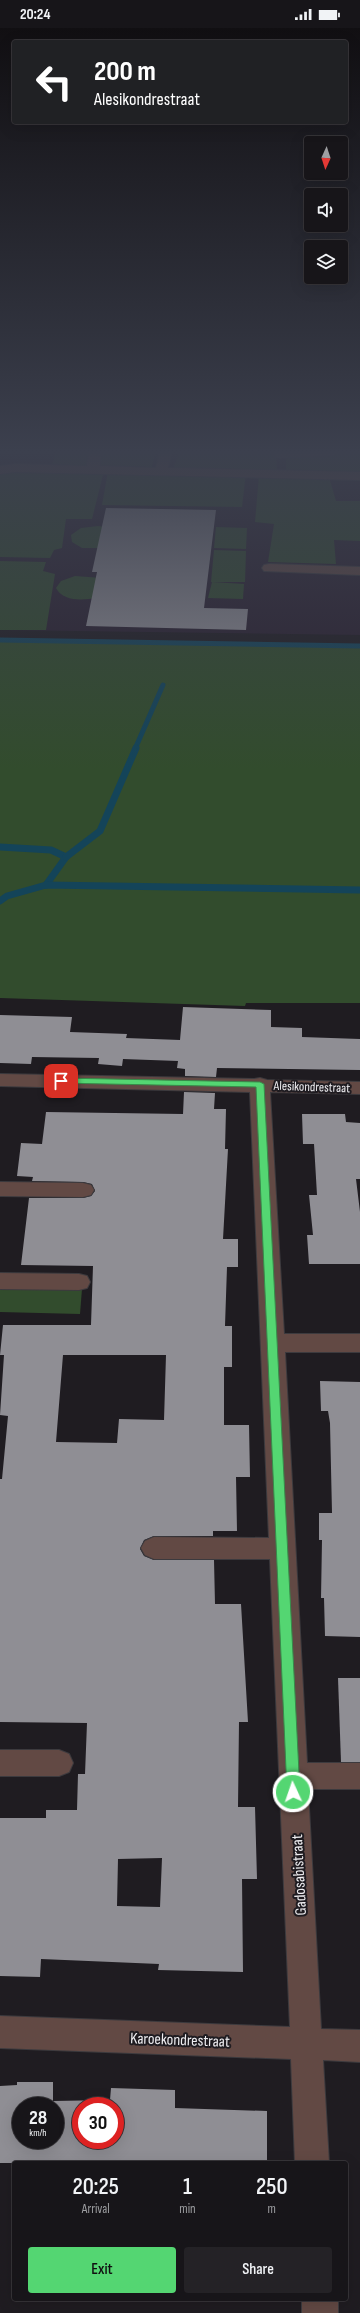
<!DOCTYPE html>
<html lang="en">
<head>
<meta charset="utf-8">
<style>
	:root { --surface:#171519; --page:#242226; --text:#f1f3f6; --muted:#9e9fa2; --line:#363438; --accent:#54d672 }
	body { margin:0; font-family:"Sofia Sans Condensed",sans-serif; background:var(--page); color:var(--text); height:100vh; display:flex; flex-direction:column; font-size:15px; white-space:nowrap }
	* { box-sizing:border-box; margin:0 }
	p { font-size:13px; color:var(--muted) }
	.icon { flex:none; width:22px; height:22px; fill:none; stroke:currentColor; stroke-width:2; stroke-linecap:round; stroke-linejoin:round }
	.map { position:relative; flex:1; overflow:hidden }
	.details { position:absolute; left:12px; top:2133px; width:336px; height:140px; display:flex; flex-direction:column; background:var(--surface); border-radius:4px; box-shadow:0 4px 16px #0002,0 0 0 1px var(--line) }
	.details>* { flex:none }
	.guide { position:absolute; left:12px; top:12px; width:336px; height:84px; border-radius:4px; box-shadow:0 4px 16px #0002,0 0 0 1px var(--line); background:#202124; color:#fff; overflow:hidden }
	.needle { width:26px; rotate:183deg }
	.controls { position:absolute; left:304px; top:108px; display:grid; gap:8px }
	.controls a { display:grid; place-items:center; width:44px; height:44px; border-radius:4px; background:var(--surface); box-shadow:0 4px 16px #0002,0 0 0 1px var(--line); font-size:20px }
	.speed { position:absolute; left:12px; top:2069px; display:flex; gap:8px; font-size:20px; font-weight:700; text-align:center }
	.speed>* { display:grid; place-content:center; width:52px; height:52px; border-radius:50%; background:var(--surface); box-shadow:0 4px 16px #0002,0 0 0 1px var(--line); line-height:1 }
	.speed small { font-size:10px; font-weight:400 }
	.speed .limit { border:6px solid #d22; background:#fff; color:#111 }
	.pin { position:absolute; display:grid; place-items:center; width:34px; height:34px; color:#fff; margin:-17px; border-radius:8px; box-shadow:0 2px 6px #0006 }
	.me { position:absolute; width:44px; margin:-22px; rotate:357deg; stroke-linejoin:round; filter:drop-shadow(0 0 3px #0008) }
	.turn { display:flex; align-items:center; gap:14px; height:84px; padding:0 16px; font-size:18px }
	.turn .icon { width:52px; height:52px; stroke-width:2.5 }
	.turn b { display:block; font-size:28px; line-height:34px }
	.eta { display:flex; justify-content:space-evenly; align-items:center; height:68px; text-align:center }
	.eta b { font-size:24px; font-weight:600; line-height:28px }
	.button { display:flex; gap:8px; margin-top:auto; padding:8px 16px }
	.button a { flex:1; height:46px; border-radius:4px; background:var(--accent); color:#111; font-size:16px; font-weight:600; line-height:46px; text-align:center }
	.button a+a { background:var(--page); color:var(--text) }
	.status { display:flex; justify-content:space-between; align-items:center; height:28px; padding:0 20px; background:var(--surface); direction:ltr }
	.status svg { height:11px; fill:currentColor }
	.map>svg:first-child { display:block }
	.education { fill:#2a202f }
	.green { fill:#324c2d }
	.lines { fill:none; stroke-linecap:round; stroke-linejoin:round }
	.stream-far1 { stroke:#144459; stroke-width:5 }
	.stream { stroke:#144459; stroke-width:7 }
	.building { fill:#8f8e94; fill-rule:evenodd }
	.street-casing { stroke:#3c3a3e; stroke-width:2 }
	.street { fill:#624944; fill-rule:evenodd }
	.route { fill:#54d672; stroke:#378b4a }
	.labels { text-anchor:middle; stroke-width:4; stroke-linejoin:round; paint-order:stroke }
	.street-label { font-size:13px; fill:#f0eff2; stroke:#1f1c21 }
	.near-street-label { font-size:16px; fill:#f0eff2; stroke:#1f1c21 }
</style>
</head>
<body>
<div class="status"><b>20:24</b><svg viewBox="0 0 49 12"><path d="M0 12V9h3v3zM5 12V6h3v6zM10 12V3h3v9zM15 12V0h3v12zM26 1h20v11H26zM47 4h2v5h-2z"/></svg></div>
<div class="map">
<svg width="360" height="2285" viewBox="0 0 360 2285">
	<rect width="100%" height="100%" fill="#1f1c21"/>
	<polygon class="education" points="0,423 360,423 360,607 0,602"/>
	<g class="green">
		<polygon points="56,423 92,423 89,438 52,437"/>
		<polygon points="100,423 156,423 152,439 98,437"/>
		<polygon points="180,423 276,423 277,443 173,441"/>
		<polygon points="338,423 360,423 360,446 286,444 286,428 334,426"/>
		<polygon points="0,443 104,443 92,491 66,491 62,520 54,522 50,530 0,529"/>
		<polygon points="108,443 246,445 242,479 102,477"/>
		<polygon points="259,447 329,449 336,473 360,473 360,513 334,512 336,536 268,534 274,496 255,494"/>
		<polygon points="98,498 107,499 101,520 82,520 72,514 71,507 81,500"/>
		<polygon points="216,499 247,500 246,521 214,520"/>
		<polygon points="214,522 246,523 245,554 211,554"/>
		<polygon points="0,533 46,534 43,543 55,546 46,602 0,602"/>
		<path d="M75,548l27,2 -6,20c-13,2 -33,4 -40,-10l5,-7z"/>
		<polygon points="212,554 244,556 243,571 208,570"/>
		<polygon points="0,612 360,618 360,975 246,975 245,978 0,970"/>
		<polygon points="0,1260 82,1261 80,1286 0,1284"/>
	</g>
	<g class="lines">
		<g class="stream-far1">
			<polyline points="0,612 360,618"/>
			<polyline points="135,721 163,657"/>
		</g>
		<g class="stream">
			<polyline points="0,819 51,822 66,829 46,857"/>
			<polyline points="66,829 100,803 136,720"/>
			<polyline points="0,873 7,868 46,857 360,862"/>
		</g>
	</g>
	<g class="building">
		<polygon points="106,480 216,482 204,580 248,581 246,602 86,598 97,544 92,544"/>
		<polygon points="183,979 271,982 271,999 302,1000 302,1009 360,1011 360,1042 217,1040 216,1049 185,1048 185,1041 177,1040 178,1033 123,1031 122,1038 98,1036 99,1030 32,1029 31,1036 0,1035 0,987 72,989 70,1004 127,1006 126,1010 180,1012"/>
		<path d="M184,1064l31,1 -1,16h12l-1,40h3l-5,90h15v28h-11l-2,59h7v41h-8v58h25l1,52h-14l1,54h-24v5h-59l-10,4 -4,9 4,7 10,4h60l1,44h26l7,118h-9l-1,85h17l2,72h-15l1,93 -85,-2 1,-6 -118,-5 -1,18 -40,-1v-158h46v-8h31l1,-36h7l2,-51 -87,-1v-243h2l6,-63 -8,-1 4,-60h-4l3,-30h88l2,-59 -72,-1 8,-67h54l8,-2 4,-5 -3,-7 -9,-2 -51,-1 1,-4 -16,-1 4,-33 21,1 4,-32 137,2zM63,1327h103l-2,65 -45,-1 -2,24 -61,-1zM162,1830l-2,49 -43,-1 1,-47z"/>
		<polygon points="302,1086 345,1086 346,1094 360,1095 360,1151 356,1151 360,1184 360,1236 309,1236 307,1207 313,1207 309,1167 317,1167 314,1116 303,1116"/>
		<polygon points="320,1353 360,1354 360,1609 325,1608 324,1570 321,1570 322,1512 319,1512 319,1485 332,1485 330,1395 328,1383 321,1383"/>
		<polygon points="338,1650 360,1650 360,1734 341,1734"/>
		<path d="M17,2054h36v19l57,-1 1,-12 64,2v18l92,3v52h-267v-77l17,-1zM21,2078h34v34h-34zM81,2078h34v34h-34z"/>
	</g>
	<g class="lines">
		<g class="street-casing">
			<g id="street">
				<polygon points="89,423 101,423 100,438 156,440 160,423 172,423 168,440 360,444 360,452 15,444 0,446 0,438 15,436 87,438"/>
				<polygon points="276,423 340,423 334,427 280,430 276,429 274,426"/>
				<polygon points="269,536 360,539 360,547 264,543 262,540 264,537"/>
				<polygon points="0,1046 254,1051 260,1050 267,1052 360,1054 360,1066 270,1064 284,1306 360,1306 360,1324 285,1324 307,1735 360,1735 360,1761 308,1761 321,2001 360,2002 360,2034 323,2032 329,2135 295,2135 291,2031 0,2020 0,1988 290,1999 270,1531 154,1531 145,1527 141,1520 145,1513 154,1509 269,1510 250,1064 0,1058"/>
				<polygon points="0,1154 83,1155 91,1157 94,1162 91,1167 83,1169 0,1168"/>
				<polygon points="0,1245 79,1246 87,1248 90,1254 87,1260 79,1262 0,1261"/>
				<polygon points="0,1722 59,1722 69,1726 73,1735 69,1744 59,1748 0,1748"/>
				<rect x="302" y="2271" width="36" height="14"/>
			</g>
		</g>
		<use href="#street" class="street"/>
	</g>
	<linearGradient id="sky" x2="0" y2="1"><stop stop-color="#110f12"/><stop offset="0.57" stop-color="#3c404e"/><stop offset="1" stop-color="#3c404e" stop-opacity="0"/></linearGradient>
	<rect width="360" height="743" fill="url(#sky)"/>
	<polygon class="route" points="61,1050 260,1054 264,1056 300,1764 298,1768 293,1769 289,1768 287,1764 256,1059 58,1055 57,1053"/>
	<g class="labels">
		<g class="street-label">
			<text transform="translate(312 1058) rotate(2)" y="5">Alesikondrestraat</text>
		</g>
		<g class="near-street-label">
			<text transform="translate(298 1847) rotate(-93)" y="6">Gadosabistraat</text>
			<text transform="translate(180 2011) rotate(2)" y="6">Karoekondrestraat</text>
		</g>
	</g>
</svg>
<div class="controls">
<a><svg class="needle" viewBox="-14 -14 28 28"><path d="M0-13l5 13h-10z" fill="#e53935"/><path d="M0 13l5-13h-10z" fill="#9e9fa2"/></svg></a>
<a><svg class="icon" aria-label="sound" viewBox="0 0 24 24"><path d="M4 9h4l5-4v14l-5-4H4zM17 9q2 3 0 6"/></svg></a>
<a><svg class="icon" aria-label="layers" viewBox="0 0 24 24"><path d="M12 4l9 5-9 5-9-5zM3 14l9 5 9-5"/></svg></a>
</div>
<div class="speed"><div>28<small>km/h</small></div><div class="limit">30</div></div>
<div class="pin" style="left:61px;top:1053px;background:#d93025"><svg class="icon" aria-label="arrive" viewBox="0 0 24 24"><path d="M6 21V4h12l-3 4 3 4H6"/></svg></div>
<svg class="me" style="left:293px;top:1764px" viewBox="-20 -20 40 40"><circle r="17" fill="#54d672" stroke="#fff" stroke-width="3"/><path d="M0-11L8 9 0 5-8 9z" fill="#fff"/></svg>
<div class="guide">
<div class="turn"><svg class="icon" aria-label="left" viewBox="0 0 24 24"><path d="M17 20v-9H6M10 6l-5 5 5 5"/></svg><div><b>200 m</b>Alesikondrestraat</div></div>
</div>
<section class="details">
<div class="eta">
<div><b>20:25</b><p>Arrival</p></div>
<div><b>1</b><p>min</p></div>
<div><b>250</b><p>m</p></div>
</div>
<div class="button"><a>Exit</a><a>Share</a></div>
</section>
</div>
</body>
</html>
